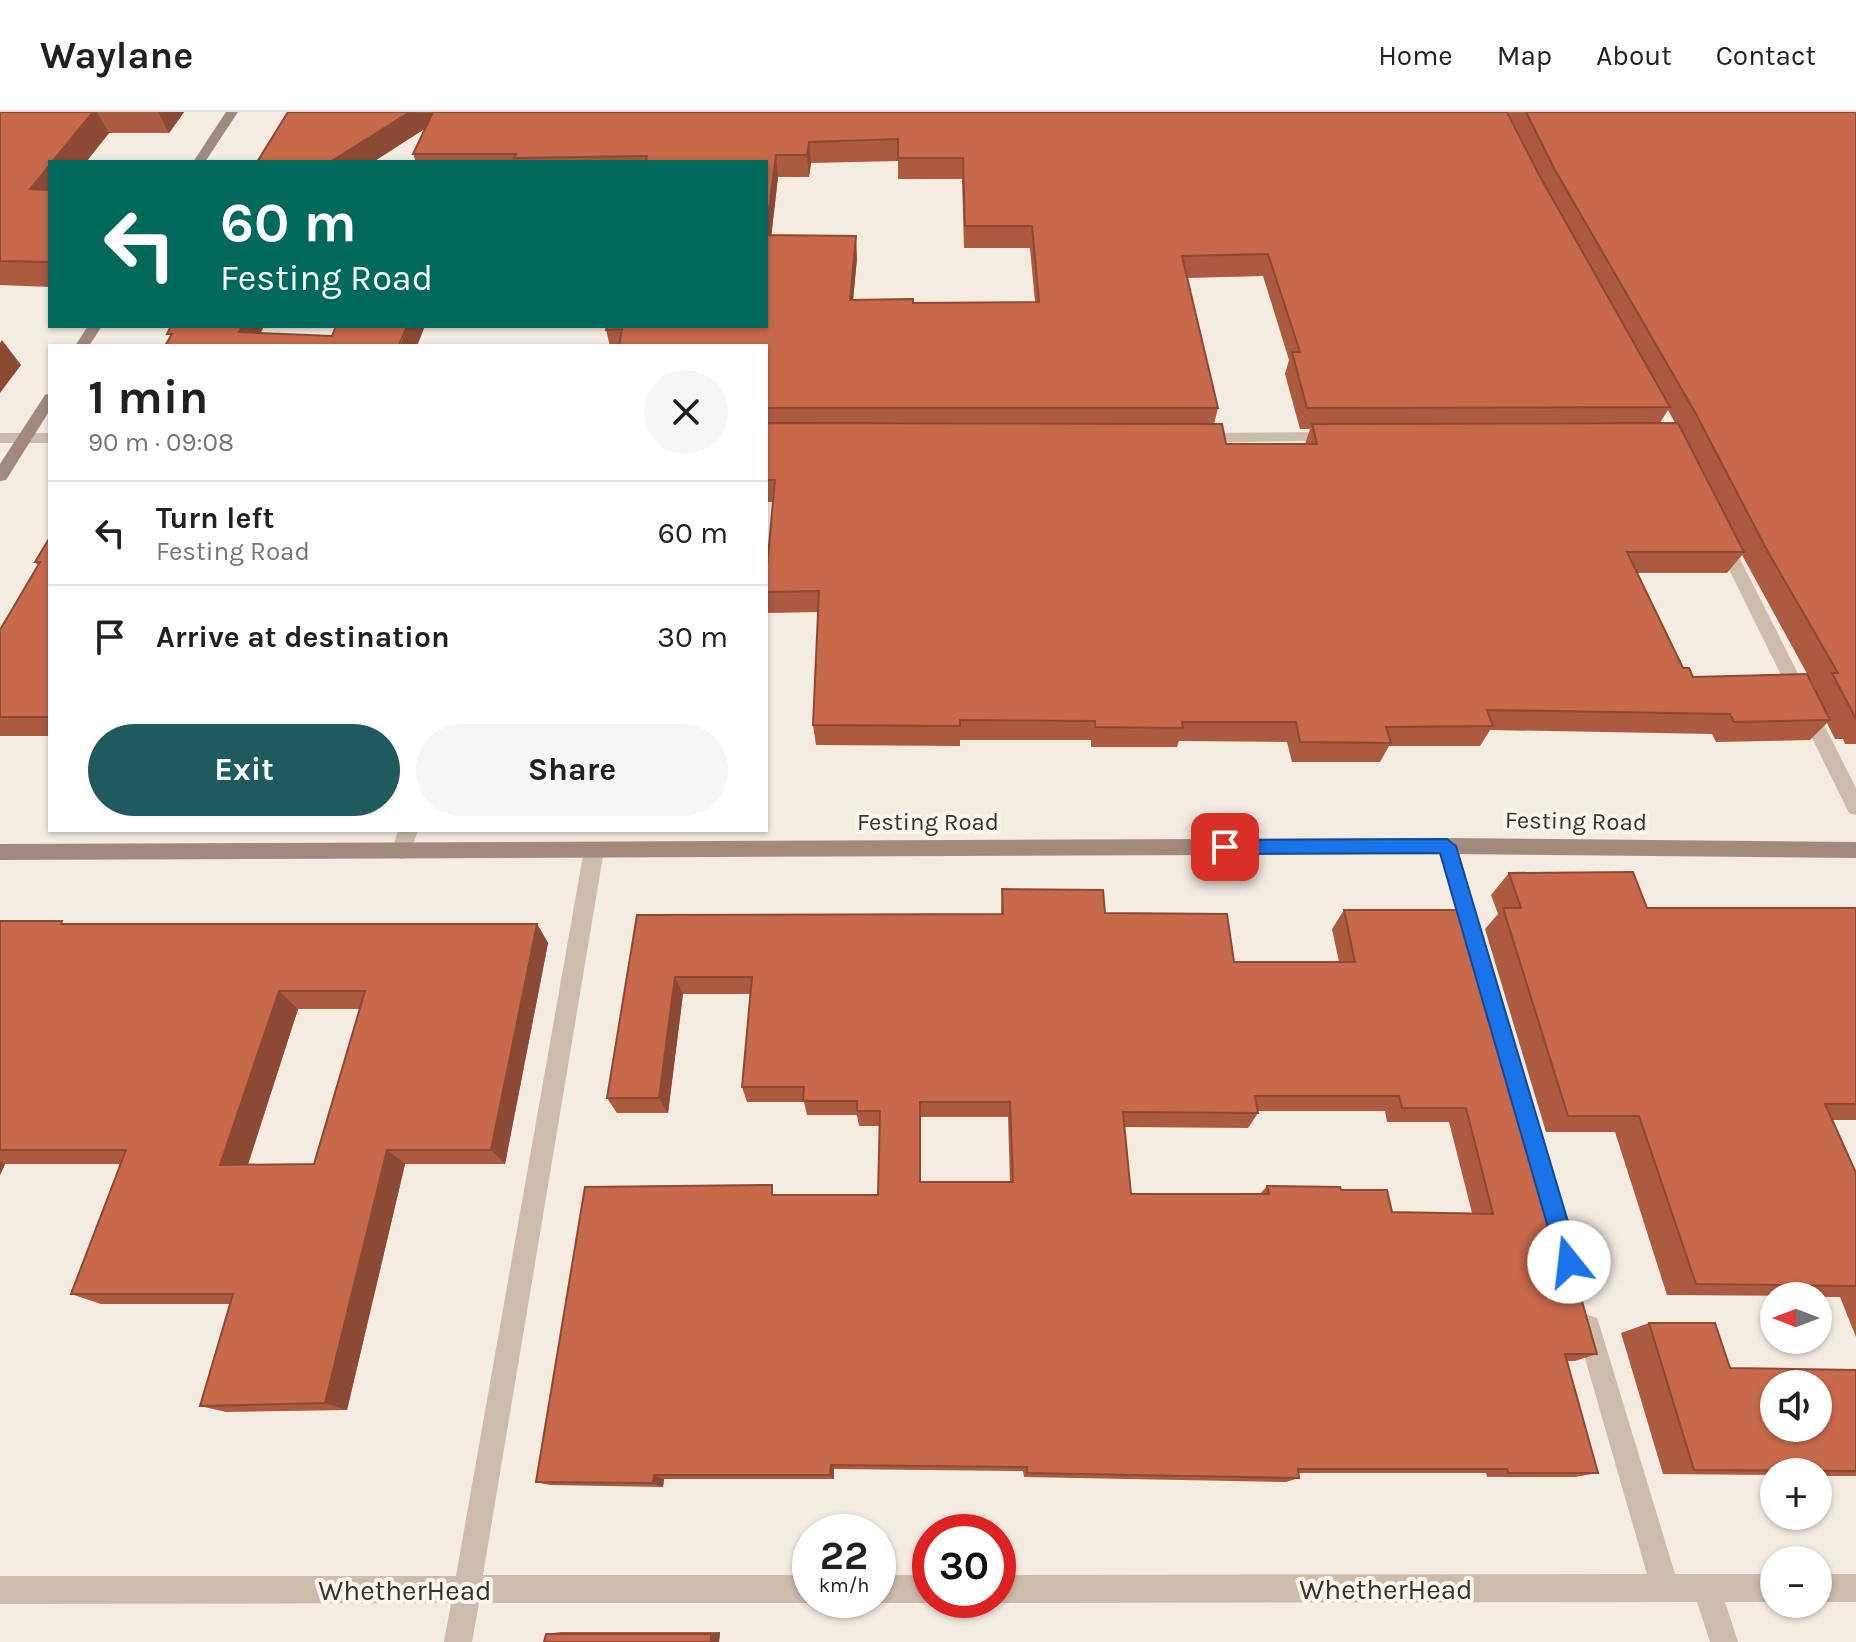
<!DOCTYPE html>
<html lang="en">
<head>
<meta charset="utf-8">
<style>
	:root { --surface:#fff; --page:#f6f6f6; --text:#202124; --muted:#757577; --line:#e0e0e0; --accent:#1f5a5e }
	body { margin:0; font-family:Karla,sans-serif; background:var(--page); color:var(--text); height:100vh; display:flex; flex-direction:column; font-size:30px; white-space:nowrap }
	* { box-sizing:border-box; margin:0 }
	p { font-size:26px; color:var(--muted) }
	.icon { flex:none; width:44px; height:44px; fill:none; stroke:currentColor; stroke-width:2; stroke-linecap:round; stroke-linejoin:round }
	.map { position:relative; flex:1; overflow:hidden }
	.drawer { position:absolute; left:48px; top:232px; width:720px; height:488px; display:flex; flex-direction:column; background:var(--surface); border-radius:0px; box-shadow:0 2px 6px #0004 }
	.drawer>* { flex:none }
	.guide { position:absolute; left:48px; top:48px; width:720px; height:168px; border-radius:0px; box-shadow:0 2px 6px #0004; background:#00695c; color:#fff; overflow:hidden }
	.needle { width:52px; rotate:270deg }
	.tools { position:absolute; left:1760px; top:1170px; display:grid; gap:16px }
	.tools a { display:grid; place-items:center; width:72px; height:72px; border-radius:50%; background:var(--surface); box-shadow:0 2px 6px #0004; font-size:40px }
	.speed { position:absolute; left:792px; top:1402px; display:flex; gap:16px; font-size:40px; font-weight:700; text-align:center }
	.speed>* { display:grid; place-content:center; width:104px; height:104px; border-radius:50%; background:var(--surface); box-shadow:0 2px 6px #0004; line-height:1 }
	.speed small { font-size:20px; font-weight:400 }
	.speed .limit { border:12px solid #d22; background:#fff; color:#111 }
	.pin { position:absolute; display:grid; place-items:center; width:68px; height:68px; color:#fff; margin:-34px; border-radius:16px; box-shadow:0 4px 12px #0006 }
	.me { position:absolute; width:88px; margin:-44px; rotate:344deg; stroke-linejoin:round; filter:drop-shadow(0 0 6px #0008) }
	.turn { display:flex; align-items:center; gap:28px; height:168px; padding:0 40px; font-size:36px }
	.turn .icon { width:104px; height:104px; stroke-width:2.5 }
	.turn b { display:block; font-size:56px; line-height:68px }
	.round { display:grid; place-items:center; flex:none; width:84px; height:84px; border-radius:42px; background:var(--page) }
	.summary { display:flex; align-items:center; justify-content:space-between; height:136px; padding:0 40px }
	h1 { font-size:48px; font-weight:700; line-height:60px }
	.primary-button { display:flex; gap:16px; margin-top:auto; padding:16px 40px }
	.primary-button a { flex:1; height:92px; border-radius:48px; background:var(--accent); color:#fff; font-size:32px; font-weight:700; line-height:92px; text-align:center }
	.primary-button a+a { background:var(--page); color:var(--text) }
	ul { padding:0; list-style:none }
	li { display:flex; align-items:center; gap:24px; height:104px; padding:0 40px; border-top:2px solid var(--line) }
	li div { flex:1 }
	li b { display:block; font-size:30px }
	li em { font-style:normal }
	header { display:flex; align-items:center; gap:48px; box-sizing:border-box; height:112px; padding:0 40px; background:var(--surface); border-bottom:2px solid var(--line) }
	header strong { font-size:38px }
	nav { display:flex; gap:44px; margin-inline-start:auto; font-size:28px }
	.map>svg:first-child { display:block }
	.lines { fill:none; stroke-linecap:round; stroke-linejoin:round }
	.lane { fill:#cdbbac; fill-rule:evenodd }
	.street { fill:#cdbbac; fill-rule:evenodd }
	.secondary { fill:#a18a7d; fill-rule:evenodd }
	.wall { fill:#ac5a40; fill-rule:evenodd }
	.shaded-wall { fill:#8c4a34 }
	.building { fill:#c8694b; stroke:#8c4a34; stroke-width:2; fill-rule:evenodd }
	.route { fill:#1a73e8; stroke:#114b97; stroke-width:2 }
	.labels { text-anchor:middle; stroke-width:8; stroke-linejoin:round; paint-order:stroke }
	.street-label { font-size:24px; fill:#3b302b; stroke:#fbf5ee }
	.near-street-label { font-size:28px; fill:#3b302b; stroke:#fbf5ee }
</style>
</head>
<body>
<header>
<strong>Waylane</strong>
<nav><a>Home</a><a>Map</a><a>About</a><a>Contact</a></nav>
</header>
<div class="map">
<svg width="1856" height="1530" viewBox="0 0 1856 1530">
	<rect width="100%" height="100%" fill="#f4ebe1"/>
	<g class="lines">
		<g class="lane">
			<polygon points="1334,320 1342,325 1339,328 1198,331 1190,326 1198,321"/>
			<polygon points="50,321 50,331 25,331 17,326 25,321"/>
			<polygon points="1724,425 1732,431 1856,676 1856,703 1849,701 1716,431"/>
		</g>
		<g class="street">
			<polygon points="0,321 25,321 33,326 25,331 0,331"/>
			<polygon points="398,718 418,718 409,745 402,747 395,745 392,739"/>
			<polygon points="1447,726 1454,728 1457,734 1483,824 1480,830 1473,833 1466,830 1463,824 1437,734 1440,728"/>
			<polygon points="594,730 601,732 604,738 483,1463 810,1463 810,1488 817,1488 810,1491 479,1491 472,1530 444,1530 451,1491 0,1492 0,1464 456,1464 584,738 587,732"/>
			<polygon points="1588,1203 1597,1206 1600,1215 1675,1462 1774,1462 1774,1490 1725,1490 1738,1530 1710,1530 1697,1490 998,1491 991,1488 998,1488 998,1463 1647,1462 1576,1215 1579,1206"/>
			<rect x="1818" y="1462" width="38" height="28"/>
			<polygon points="878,1463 930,1463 930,1488 937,1488 930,1491 878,1491 871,1488 878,1488"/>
		</g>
		<g class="secondary">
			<polygon points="226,0 238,0 205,50 193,50"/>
			<polygon points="88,214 102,214 89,234 75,234"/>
			<polygon points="50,281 50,298 6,368 0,369 0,352 45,283"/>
			<polygon points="1447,726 1856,730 1856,746 1447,742 0,748 0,732"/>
		</g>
	</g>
	<g class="wall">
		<polygon points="0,0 184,0 169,21 109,21 86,50 50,50 50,175 0,173"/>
		<path d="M288,0h1568v632h-11l-2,-5h-8l-8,-16 -17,17 -94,2 -4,-8 -222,-4 -10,16h-91l-9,16h-88l-5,-20 -108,-1 -2,6h-86v-7h-131v6l-144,-1 -3,-20 5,-113 -50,1 -2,-14v-21l7,-76h-7v-156h-156l-4,-16 160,-168h-350l-3,-8 13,-26 -53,34h-116zM898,49v18h64l2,69h66l5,54 -122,1 -60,-4 4,-41 -86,-23 7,-58h31l2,-14zM1263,164l26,84 -4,14 15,55h10l-5,15h-79l-12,-20 4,-16 -31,-130zM1668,298l7,13h-15zM1742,443l74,135h-1l-122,-13 -10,-9 -46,-95h90z"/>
		<polygon points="50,425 50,624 0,624 0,518 38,453 35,450"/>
		<polygon points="1509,761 1647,796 1856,796 1856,1008 1833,1008 1856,1061 1856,1225 1840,1185 1818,1185 1818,1184 1667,1183 1615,1020 1546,1020 1485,817 1498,802 1491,783"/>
		<path d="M1002,777l103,24 129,49h105l-7,-33 12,-19 191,208 -4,3 66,233 -22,7h-8l31,112 -23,4h-88l-1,-4h-187v5l-13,4 -262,-5 -1,-6 -189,-2v10h-170l-1,8 -113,-2 -14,-3 241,-287h101l2,-69h-21l-2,-11h-50l-3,-13h-57l-5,-15 8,-93h-67l-15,119h-51l-10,-15 30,-183 364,-1zM1257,999h128l2,11h62l23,91 -80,-1 -51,-22 -74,-4 -7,8h-129l-7,-67 124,1 10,-15zM920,1005h88l2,65h-90z"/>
		<path d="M0,809l66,3h471l11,19 -43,221h-100l-58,246 -121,2 -26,-6 30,-102h-129l-30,-10 50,-130h-116l-5,11zM298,897h62l-46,155 -66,1z"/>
		<polygon points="1649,1211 1730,1256 1856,1258 1856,1364 1818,1364 1818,1360 1774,1360 1774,1363 1663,1362 1621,1221"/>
		<polygon points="561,1520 720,1520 719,1530 544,1530 546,1522"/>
	</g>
	<g class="shaded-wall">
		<polygon points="93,0 97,0 109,21 86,50 52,50"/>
		<polygon points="158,0 184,0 169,21"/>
		<polygon points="410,0 449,1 373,50 330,50"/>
		<polygon points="809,30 811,51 809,65 807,43"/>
		<polygon points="776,43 778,65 769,145 766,123"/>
		<polygon points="50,53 50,96 30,77"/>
		<polygon points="856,124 857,146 851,210 850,188"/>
		<polygon points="242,214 264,214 255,234 239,220"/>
		<polygon points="407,214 425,214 417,234 400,234"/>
		<polygon points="2,228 21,253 0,281 0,231"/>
		<polygon points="537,812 548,831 505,1052 491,1038"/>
		<polygon points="675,865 683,882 668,1001 659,986"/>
		<polygon points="279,879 298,897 243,1067 220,1053"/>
		<polygon points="387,1038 405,1052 347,1298 325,1291"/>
		<polygon points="0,1049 5,1052 0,1063"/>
		<polygon points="831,1353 834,1357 834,1367 830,1363"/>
		<polygon points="654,1363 664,1367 663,1375 653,1371"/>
		<polygon points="720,1520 719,1530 711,1530 711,1522"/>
	</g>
	<g class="building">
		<polygon points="0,0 93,0 52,50 50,50 50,53 30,77 50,78 50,150 0,149"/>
		<polygon points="288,0 410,0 330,50 257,50"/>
		<path d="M433,0h1074l31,61 132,234 -363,1 -15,-56h8l-32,-98 -86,2 36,152h-452v-62h-147l3,-17 -16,1 1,-4h159v-164h-120l1,-6 -133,2 2,-4h-103zM898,27v19h65l2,68h67l7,76 -126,1v-4l-63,1 6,-64 -90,-1 10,-80h31l2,-13z"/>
		<polygon points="1526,0 1856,0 1856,607 1832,561 1838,561 1768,440 1696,302 1555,58"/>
		<polygon points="171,214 242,214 239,220 332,224 336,214 407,214 399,233 165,234 172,222 167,222"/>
		<polygon points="766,311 1222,312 1226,332 1317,332 1312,312 1678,311 1744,440 1627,440 1683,556 1689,556 1693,565 1807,562 1830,608 1734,610 1730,602 1487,598 1493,614 1386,615 1391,631 1300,630 1296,610 1182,610 1183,616 1095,615 1095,609 960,608 960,614 813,613 819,479 766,480 766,466 775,368 766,368"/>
		<polygon points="50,425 50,605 0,605 0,518 40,450 35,450"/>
		<polygon points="1633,760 1647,796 1856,796 1856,992 1825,992 1856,1061 1856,1174 1696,1172 1639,1004 1568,1004 1503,796 1521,796 1509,761"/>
		<path d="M1002,777l101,1 2,23 122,1 7,48h121l-11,-52h129l62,208h-5l67,236h-32l33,119h-90l-1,-4h-209l1,9 -272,-5v-6l-196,-2 -1,10h-176l-1,8 -117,-1 49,-295 187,-2v10h106l2,-84h-23v-10h-54l1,-14h-62l10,-110h-77l-16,121h-52l30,-183 366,-1zM1255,984h144l3,12h64l27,106 -101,-2 -5,-22h-46l-1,-3 -73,-1 2,8h-138l-8,-82 135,1zM920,990h90l3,80h-93z"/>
		<path d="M0,809h62l-1,3h476l-46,226h-104l-62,253 -125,3 33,-112h-162l55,-144h-126zM279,879h86l-51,173 -94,1z"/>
		<path d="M1649,1211h66l15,45 126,2v101l-162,-1zM1774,1272h44v44h-44z"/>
		<polygon points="546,1522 711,1522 711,1530 544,1530"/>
	</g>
	<polygon class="route" points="1447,727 1456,734 1580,1150 1577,1158 1569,1161 1561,1158 1558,1150 1440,741 1225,742 1216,735 1225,728"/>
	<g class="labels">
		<g class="street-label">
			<text transform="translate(1576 709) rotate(1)" y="8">Festing Road</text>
			<text x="928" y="718">Festing Road</text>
		</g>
		<g class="near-street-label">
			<text x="1386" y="1487">WhetherHead</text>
			<text x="405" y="1488">WhetherHead</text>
		</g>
	</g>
</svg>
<div class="tools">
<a><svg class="needle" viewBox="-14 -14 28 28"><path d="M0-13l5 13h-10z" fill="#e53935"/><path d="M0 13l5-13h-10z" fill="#757577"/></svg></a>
<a><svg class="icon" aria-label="sound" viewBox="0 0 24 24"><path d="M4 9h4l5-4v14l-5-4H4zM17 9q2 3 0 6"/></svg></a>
<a>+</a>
<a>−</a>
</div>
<div class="speed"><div>22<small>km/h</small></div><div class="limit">30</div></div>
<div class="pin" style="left:1225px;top:735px;background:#d93025"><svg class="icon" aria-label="arrive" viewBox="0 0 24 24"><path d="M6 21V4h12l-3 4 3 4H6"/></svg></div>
<svg class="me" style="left:1569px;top:1150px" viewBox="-20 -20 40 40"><circle r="19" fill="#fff"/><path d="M0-13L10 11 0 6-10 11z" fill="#1a73e8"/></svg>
<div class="guide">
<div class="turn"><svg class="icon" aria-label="left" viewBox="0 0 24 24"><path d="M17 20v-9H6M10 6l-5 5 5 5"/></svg><div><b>60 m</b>Festing Road</div></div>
</div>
<section class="drawer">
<div class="summary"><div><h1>1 min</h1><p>90 m · 09:08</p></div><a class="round"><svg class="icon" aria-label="close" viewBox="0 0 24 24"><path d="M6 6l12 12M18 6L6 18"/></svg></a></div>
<ul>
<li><svg class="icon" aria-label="left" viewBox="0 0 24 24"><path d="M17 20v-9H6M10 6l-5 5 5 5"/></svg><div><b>Turn left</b><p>Festing Road</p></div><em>60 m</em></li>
<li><svg class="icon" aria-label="arrive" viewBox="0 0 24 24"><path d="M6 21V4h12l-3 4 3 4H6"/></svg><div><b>Arrive at destination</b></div><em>30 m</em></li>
</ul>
<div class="primary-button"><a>Exit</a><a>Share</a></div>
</section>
</div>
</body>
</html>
